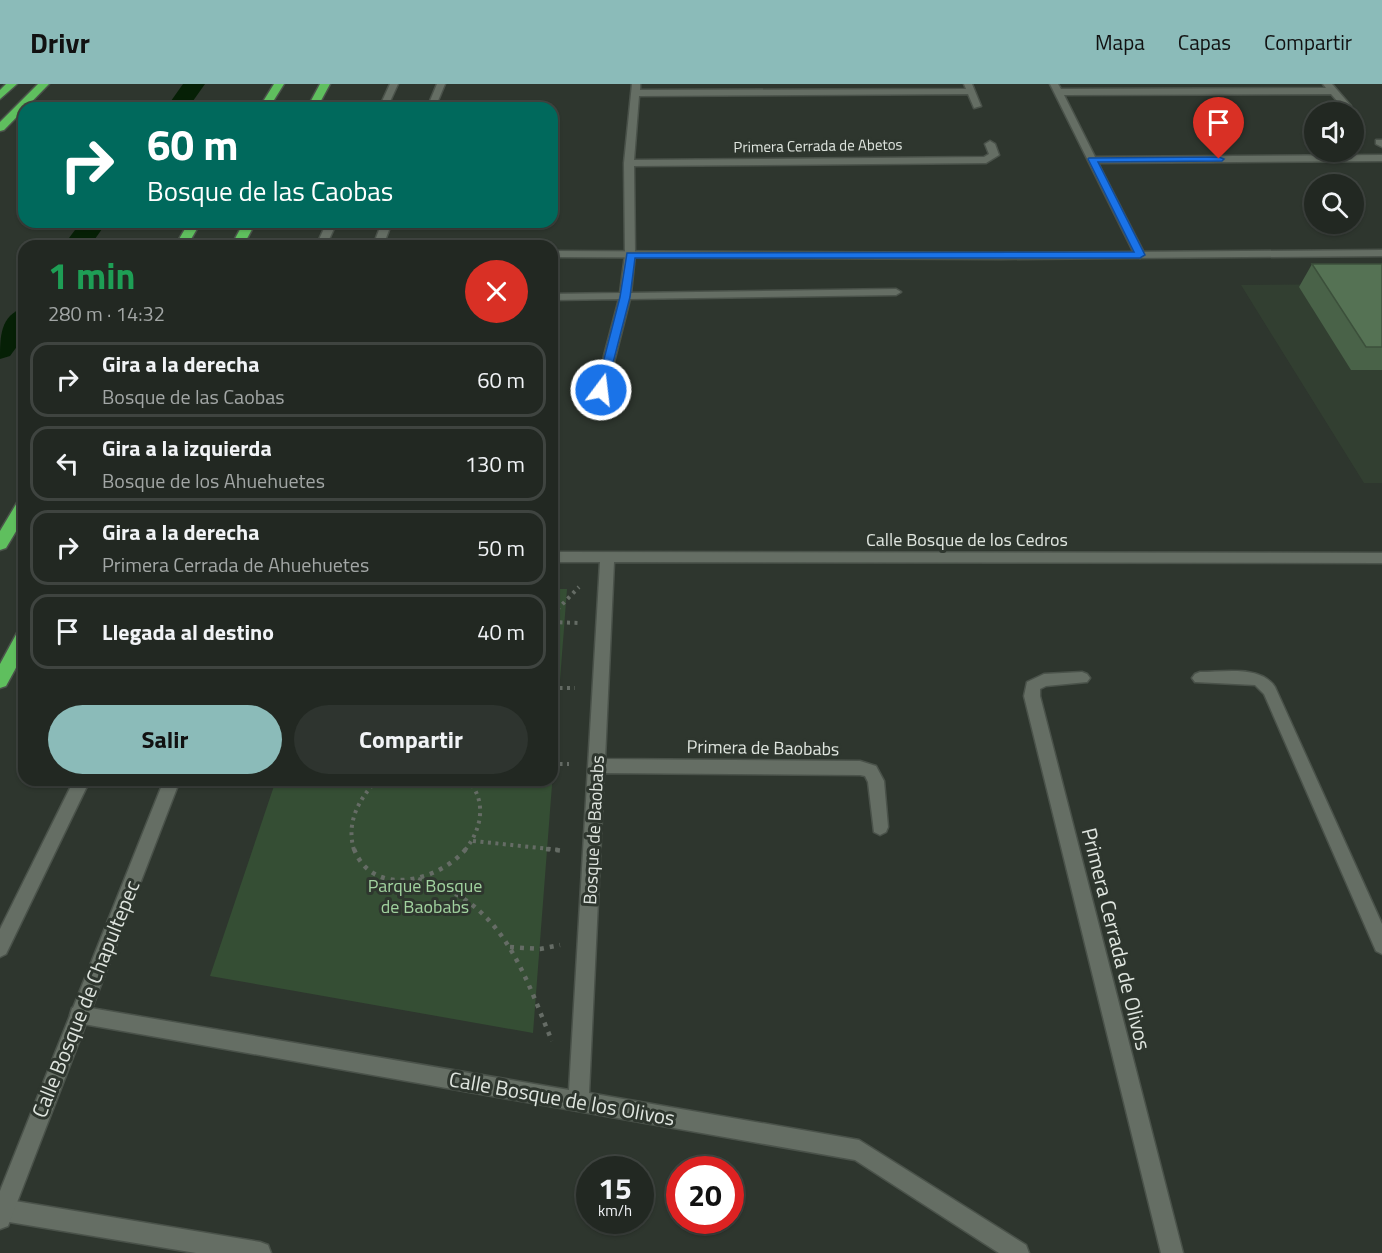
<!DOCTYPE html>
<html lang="es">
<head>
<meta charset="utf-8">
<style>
	:root { --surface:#222822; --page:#2e342f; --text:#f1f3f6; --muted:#a2a6a5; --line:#3f4440; --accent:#8bbbb9 }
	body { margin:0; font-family:"Titillium Web",sans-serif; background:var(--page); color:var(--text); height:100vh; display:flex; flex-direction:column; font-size:22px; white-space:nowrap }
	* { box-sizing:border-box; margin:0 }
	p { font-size:20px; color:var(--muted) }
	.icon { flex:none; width:33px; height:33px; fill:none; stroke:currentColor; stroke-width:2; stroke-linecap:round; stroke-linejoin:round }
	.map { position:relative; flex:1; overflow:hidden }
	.drawer { position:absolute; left:18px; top:156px; width:540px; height:546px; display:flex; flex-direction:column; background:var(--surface); border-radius:18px; box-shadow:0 2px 4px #0004,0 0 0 2px var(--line) }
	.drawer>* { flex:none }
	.hud { position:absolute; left:18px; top:18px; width:540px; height:126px; border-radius:18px; box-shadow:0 2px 4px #0004,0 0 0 2px var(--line); background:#00695c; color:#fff; overflow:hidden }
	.fabs { position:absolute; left:1304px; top:18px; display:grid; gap:12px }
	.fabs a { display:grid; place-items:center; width:60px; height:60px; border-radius:50%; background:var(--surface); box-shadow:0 2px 4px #0004,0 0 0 2px var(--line); font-size:30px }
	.speed { position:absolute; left:576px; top:1072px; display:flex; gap:12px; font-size:30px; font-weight:700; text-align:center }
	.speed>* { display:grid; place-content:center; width:78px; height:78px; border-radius:50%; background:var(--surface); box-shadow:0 2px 4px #0004,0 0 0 2px var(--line); line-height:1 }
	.speed small { font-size:15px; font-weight:400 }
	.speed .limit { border:9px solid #d22; background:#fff; color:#111 }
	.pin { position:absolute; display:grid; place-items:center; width:51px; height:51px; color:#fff; margin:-62px -26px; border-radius:50% 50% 50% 0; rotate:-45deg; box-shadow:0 0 6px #0007 }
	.pin .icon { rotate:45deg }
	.me { position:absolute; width:66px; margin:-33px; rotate:15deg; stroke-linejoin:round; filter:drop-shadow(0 0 4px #0008) }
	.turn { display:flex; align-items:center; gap:21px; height:126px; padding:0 30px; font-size:27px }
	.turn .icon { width:78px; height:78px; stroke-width:2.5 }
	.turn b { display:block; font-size:42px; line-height:51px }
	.round { display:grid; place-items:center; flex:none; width:63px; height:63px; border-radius:32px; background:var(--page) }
	.overview { display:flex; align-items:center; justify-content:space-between; height:102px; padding:0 30px }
	h1 { font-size:36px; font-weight:700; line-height:45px; color:#1e9e55 }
	.action { display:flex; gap:12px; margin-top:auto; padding:12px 30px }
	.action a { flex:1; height:69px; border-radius:36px; background:var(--accent); color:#111; font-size:24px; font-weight:700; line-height:69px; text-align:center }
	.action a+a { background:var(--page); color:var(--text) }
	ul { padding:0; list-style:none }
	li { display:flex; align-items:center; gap:18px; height:75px; margin:0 12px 9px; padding:0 18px; border:3px solid var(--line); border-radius:18px }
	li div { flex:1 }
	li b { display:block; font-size:22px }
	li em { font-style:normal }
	header { display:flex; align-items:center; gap:36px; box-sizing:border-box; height:84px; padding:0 30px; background:var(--accent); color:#111 }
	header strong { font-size:28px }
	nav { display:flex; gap:33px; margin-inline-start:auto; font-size:21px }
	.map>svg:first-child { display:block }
	.built { fill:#323f31 }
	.green { fill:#354e34 }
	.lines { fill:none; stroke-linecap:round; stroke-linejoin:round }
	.canal { fill:#062006; fill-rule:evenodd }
	.lane-casing { stroke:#4a524a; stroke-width:3 }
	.street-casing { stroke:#4a524a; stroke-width:3 }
	.secondary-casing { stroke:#4a524a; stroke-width:3 }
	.highway-casing { stroke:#4a524a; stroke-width:3 }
	.path-far1 { stroke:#656c65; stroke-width:4; stroke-dasharray:3 4.5; stroke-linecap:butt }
	.path { stroke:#656c65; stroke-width:4.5; stroke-dasharray:4 6; stroke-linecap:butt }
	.lane { fill:#656e64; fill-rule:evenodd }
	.street { fill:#656e64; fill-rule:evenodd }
	.secondary { fill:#656e64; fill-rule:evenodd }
	.highway { fill:#5fbf5e; fill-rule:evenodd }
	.wall { fill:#496248 }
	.building { fill:#557254; stroke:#3c503b; stroke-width:1.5 }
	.route { fill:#1a73e8; stroke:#114b97; stroke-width:1.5 }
	.labels { text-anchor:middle; stroke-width:6; stroke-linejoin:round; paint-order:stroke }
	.far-street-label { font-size:15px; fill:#dfe5df; stroke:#2e362e }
	.street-label { font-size:18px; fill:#dfe5df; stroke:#2e362e }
	.park-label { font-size:18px; fill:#a1d29f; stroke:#2e362e }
	.near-street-label { font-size:21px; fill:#dfe5df; stroke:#2e362e }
</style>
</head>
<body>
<header>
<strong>Drivr</strong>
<nav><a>Mapa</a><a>Capas</a><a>Compartir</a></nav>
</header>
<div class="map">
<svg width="1382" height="1169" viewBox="0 0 1382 1169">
	<rect width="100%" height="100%" fill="#2e362e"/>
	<polygon class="built" points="1382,200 1382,399 1364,399 1241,201"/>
	<polygon class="green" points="552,505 567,505 533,949 210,892 276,696 552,696"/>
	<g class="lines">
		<g class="canal">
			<polygon points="183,0 205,0 188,24 166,24"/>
			<polygon points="81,138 107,138 90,162 63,162"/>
			<path d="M24,224v29l-14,19 -10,3c0,-22 0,-44 24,-51z"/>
		</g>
		<g class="lane-casing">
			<polygon id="lane" points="630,168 635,171 631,209 896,205 901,208 896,211 630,215 607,306 601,310 595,306 619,215 552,216 552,210 620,209 625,171"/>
		</g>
		<g class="street-casing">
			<g id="street">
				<polygon points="632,0 640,0 640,6 966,5 964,0 972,0 981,22 974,24 968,10 639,12 634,76 984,73 989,70 985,60 990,57 995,60 999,71 986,79 634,82 635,171 630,174 625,171 624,79"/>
				<polygon points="1050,0 1058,0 1061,5 1326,4 1323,0 1332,0 1351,22 1351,26 1345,26 1331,10 1064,11 1095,73 1382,71 1382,77 1098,79 1145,171 1140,174 1135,171"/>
				<polygon points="1376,56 1382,56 1382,63 1376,60"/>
				<polygon points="552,468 1382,469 1382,479 614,478 605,675 860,677 876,682 884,697 888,743 886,748 880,751 874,748 868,698 865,692 860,691 604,689 589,1009 859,1056 1026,1161 1029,1169 999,1169 855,1076 72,938 70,931 72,924 79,922 569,1006 600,478 552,478"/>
				<polygon points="1082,588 1087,590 1090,594 1087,598 1046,602 1040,605 1040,612 1183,1169 1161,1169 1024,612 1027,598 1044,590"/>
				<path d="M1200,588c24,0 61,-7 75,15l107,237v30l-6,-3 -112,-257 -9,-9 -60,-3 -3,-4 3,-4z"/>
				<polygon points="3,1115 260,1158 268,1161 271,1169 196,1169 3,1137 0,1135 0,1117"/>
			</g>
		</g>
		<g class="secondary-casing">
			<g id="secondary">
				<polygon points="390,0 398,0 387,24 379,24"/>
				<polygon points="437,0 445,0 435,24 427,24"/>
				<polygon points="327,138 337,138 326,162 316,162"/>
				<polygon points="382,138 392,138 383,162 373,162"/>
				<polygon points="1382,166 1382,172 1002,175 552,173 552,167 1002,169"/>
				<polygon points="74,696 90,696 6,870 0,873 0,845"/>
				<polygon points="164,696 180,696 11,1134 8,1142 0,1145 0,1107"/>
			</g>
		</g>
		<g class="highway-casing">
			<g id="highway">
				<polygon points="6,0 17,0 0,15 0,6"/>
				<polygon points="38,0 49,0 4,46 0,47 0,38"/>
				<polygon points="274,0 284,0 269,24 259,24"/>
				<polygon points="320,0 330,0 317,24 307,24"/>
				<polygon points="189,138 201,138 187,162 175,162"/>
				<polygon points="244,138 256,138 243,162 231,162"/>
				<polygon points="24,415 24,434 6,464 0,466 0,447 18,417"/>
				<polygon points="24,545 24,569 6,602 0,604 0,580 18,547"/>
			</g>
		</g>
		<g class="path-far1">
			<polyline points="552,531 579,503"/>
			<polyline points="552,538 578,539"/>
			<polyline points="552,604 575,604"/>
			<polyline points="552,680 569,680"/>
			<polyline points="473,701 480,696"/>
			<polyline points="473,757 560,766"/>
			<path d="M354,766c-8,-27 4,-50 23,-70"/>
			<path d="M465,766c17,-21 22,-49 3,-70"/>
		</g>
		<g class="path">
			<path d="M354,765c19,50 85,32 112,0"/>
			<polyline points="546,765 565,767"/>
			<path d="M418,795c14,6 30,10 43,18 51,32 69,92 91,144"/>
			<polyline points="510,863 540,865 560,861"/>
		</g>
		<use href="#lane" class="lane"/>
		<use href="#street" class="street"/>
		<use href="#secondary" class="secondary"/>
		<use href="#highway" class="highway"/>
	</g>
	<polygon class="wall" points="1312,180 1382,180 1382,286 1351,286 1299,203"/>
	<polygon class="building" points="1312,180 1382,180 1382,263 1366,263"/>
	<polygon class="route" points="1219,73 1224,75 1222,77 1098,78 1145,171 1140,174 635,174 630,213 606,306 601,309 596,306 620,213 627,169 1134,168 1088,75 1089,74"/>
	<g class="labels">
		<g class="far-street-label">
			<text transform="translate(818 62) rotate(-1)" y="5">Primera Cerrada de Abetos</text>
		</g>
		<g class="street-label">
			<text x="967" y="462">Calle Bosque de los Cedros</text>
			<text transform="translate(763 664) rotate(1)" y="6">Primera de Baobabs</text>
			<text transform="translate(594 746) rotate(-87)" y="6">Bosque de Baobabs</text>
		</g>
		<g class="park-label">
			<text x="425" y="808">Parque Bosque<tspan x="425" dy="21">de Baobabs</tspan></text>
		</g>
		<g class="near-street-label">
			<text transform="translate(1116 855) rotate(76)" y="7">Primera Cerrada de Olivos</text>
			<text transform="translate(86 915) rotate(-68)" y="7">Calle Bosque de Chapultepec</text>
			<text transform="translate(562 1015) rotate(10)" y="7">Calle Bosque de los Olivos</text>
		</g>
	</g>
</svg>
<div class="fabs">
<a><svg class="icon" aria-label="sound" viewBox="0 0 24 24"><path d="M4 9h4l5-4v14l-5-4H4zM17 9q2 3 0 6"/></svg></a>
<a><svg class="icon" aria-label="search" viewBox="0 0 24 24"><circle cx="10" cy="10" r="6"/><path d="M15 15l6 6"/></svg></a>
</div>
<div class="speed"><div>15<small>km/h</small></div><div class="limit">20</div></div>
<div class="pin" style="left:1219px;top:75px;background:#d93025"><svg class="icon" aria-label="arrive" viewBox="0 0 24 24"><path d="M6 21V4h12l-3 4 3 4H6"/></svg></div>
<svg class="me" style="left:601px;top:306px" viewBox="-20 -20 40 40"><circle r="17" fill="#1a73e8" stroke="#fff" stroke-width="3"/><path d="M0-11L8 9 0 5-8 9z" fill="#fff"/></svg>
<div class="hud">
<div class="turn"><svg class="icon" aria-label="right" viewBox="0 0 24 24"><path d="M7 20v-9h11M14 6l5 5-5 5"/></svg><div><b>60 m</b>Bosque de las Caobas</div></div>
</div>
<section class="drawer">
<div class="overview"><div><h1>1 min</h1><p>280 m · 14:32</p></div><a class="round" style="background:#d93025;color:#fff"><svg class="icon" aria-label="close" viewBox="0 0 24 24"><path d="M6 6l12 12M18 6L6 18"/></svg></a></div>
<ul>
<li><svg class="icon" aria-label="right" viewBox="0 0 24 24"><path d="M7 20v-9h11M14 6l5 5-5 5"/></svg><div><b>Gira a la derecha</b><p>Bosque de las Caobas</p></div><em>60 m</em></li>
<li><svg class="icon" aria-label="left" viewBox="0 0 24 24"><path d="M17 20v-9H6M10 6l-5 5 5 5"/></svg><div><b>Gira a la izquierda</b><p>Bosque de los Ahuehuetes</p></div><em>130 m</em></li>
<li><svg class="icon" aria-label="right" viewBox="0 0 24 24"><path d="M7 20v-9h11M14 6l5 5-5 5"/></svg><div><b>Gira a la derecha</b><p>Primera Cerrada de Ahuehuetes</p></div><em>50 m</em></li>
<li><svg class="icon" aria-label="arrive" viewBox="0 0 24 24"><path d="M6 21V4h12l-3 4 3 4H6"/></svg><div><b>Llegada al destino</b></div><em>40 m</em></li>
</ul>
<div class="action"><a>Salir</a><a>Compartir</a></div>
</section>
</div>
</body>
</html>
